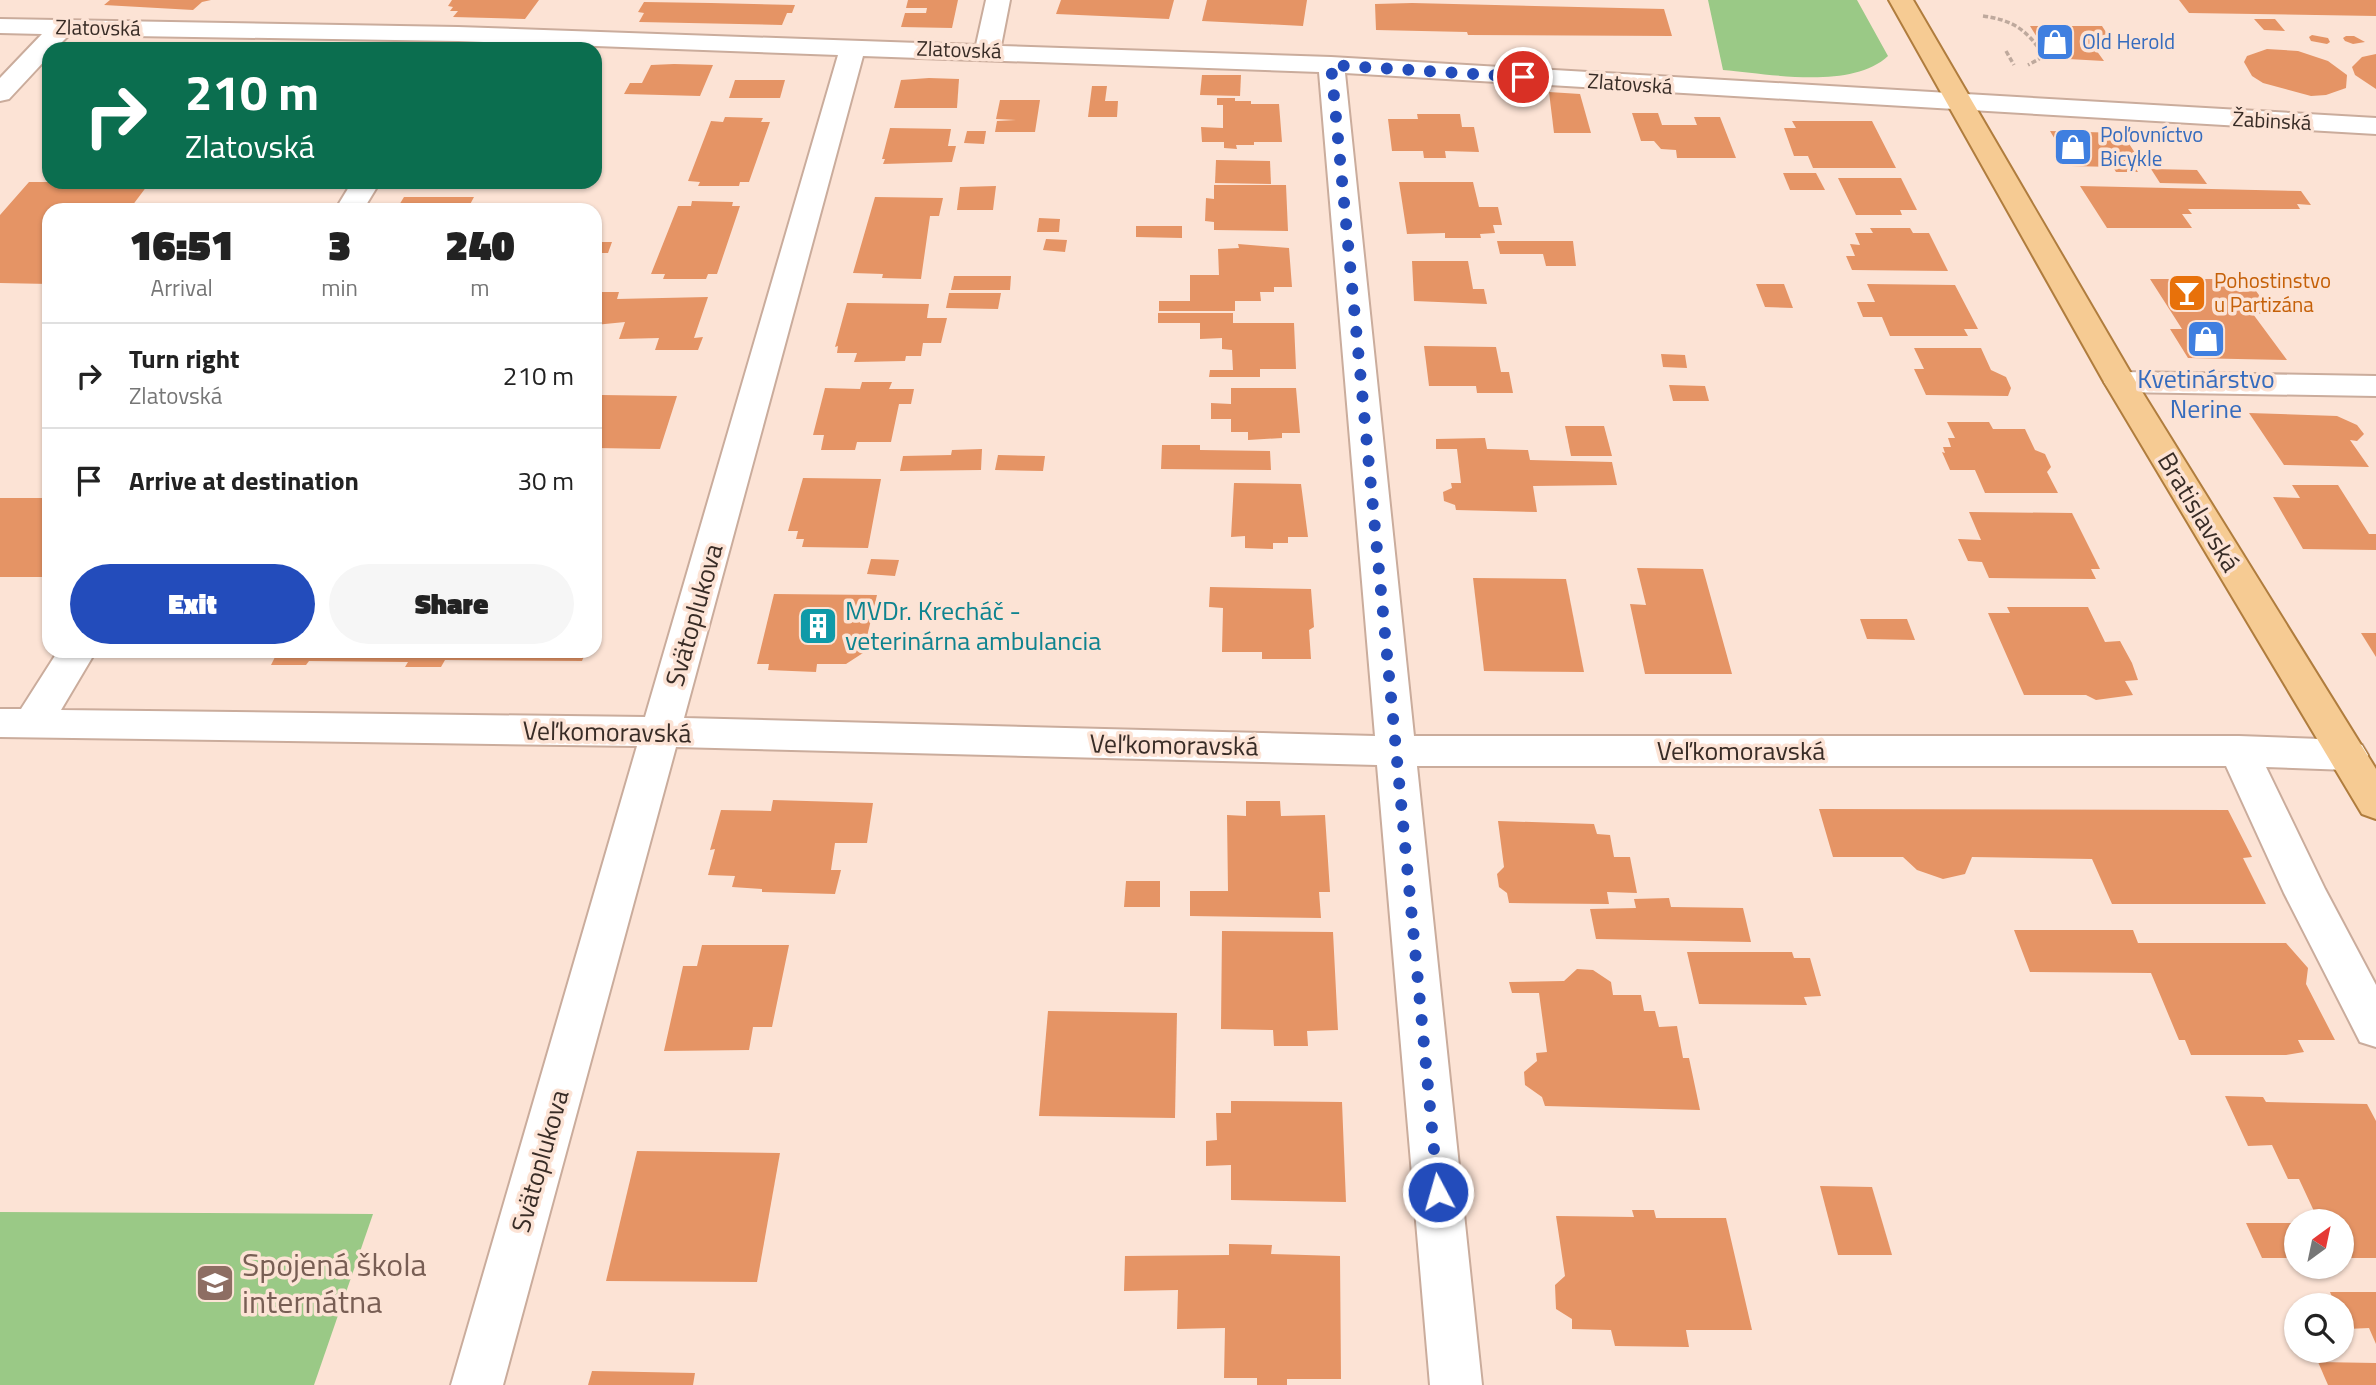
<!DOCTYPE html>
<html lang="en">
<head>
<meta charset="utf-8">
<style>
	:root { --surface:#fff; --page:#f6f6f6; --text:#222; --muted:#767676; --line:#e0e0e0; --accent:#234cbb }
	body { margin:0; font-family:"Titillium Web",sans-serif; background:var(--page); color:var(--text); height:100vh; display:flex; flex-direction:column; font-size:26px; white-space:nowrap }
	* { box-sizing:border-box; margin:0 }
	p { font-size:23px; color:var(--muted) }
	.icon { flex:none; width:38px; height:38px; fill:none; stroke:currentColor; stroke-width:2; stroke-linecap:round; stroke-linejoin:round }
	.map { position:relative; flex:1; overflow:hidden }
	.panel { position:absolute; left:42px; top:203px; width:560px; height:455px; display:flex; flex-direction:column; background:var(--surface); border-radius:21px; box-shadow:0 2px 5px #0004 }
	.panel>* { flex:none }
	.banner { position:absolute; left:42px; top:42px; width:560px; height:147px; border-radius:21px; box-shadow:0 2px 5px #0004; background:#0b6e4f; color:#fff; overflow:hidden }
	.needle { width:46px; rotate:33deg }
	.tools { position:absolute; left:2284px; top:1209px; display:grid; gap:14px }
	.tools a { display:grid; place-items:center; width:70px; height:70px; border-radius:50%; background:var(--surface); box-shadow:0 2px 5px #0004; font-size:35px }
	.pin { position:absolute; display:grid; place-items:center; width:60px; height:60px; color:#fff; margin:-30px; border:4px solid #fff; border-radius:50%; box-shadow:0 2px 7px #0007 }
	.me { position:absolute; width:77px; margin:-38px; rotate:354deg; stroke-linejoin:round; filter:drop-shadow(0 0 5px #0008) }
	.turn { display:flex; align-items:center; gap:24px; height:147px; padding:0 28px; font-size:32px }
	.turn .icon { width:91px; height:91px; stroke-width:2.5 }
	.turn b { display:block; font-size:49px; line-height:60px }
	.eta { display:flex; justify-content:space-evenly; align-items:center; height:119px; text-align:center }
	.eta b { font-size:42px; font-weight:800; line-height:49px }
	.primary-button { display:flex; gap:14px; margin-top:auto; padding:14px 28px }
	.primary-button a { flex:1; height:80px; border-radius:42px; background:var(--accent); color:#fff; font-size:28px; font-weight:800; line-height:80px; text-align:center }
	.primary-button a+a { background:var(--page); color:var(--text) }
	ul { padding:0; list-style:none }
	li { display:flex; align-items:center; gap:21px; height:105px; padding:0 28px; border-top:2px solid var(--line) }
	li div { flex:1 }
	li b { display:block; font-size:26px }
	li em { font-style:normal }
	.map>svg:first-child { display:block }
	.green { fill:#9ac986 }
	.building { fill:#e59465 }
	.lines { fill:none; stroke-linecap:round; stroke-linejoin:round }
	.minor-casing { stroke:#caac9c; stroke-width:4 }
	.major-casing { stroke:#b07d3e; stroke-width:4 }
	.path { stroke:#bea99d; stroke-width:3.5; stroke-dasharray:5 2.5; stroke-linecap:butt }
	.minor { fill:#fff; fill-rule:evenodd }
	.major { fill:#f6cb93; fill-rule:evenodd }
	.route { stroke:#234cbb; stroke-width:12; stroke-dasharray:0 21.6 }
	.labels { text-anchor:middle; stroke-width:7; stroke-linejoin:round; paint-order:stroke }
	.far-street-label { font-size:21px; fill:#382c26; stroke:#fce3d5 }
	.far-shop-label { font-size:21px; fill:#366cbe; stroke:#fce3d5; text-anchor:start }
	.far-food-label { font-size:21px; fill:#c56008; stroke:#fce3d5; text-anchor:start }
	.shop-label { font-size:26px; fill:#366cbe; stroke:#fce3d5 }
	.street-label { font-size:26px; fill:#382c26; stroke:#fce3d5 }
	.culture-label { font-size:26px; fill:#0d838f; stroke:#fce3d5; text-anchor:start }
	.near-education-label { font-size:32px; fill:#785e54; stroke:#fce3d5; text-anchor:start }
</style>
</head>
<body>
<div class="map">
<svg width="2376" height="1385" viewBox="0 0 2376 1385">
	<rect width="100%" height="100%" fill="#fce3d5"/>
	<g class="green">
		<path d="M1708,0h149l31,56c-36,34 -118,18 -165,14z"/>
		<polygon points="0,1212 373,1214 314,1385 0,1385"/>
	</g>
	<g class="building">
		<polygon points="110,0 211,0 202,2 193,10 104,5"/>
		<polygon points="452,0 539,0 525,19 453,17 458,11 450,11 453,7 448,6"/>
		<polygon points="908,0 958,0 952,28 901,27 905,13 926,13 927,8 906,8"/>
		<polygon points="1061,0 1174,0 1169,19 1056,14"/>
		<polygon points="1207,0 1307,0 1303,26 1202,21"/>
		<polygon points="2179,0 2376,0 2376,16 2189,13"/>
		<polygon points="644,2 711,3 795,5 792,13 787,13 782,25 639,22 644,13 638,12"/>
		<polygon points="1412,3 1664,9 1672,36 1468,35 1467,32 1376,30 1375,4"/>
		<polygon points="2254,19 2275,19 2285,31 2264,30"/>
		<polygon points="2030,26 2102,26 2113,43 2091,43 2104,61 2050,58"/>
		<polygon points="2312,35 2328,38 2330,42 2327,44 2311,41 2309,37"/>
		<polygon points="2346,36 2354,36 2365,42 2353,44 2345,41 2343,38"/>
		<polygon points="2267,49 2298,51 2328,61 2347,75 2346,88 2326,95 2311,96 2263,83 2252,76 2244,62 2247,56"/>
		<polygon points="2376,54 2376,89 2355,75 2352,67 2362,57"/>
		<polygon points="651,65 674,64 713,65 700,96 624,94 630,83 642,83"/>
		<polygon points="1202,75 1241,75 1240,96 1200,95"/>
		<polygon points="929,78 959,79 957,108 894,108 901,80"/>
		<polygon points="735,80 785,80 780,98 729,98"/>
		<polygon points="1092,86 1107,86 1105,101 1118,101 1117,117 1088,117"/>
		<polygon points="1549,92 1580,94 1591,133 1554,133"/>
		<polygon points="1217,98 1235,98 1235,101 1251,101 1251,104 1279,104 1282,142 1254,142 1254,145 1236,145 1237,149 1224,148 1224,142 1202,142 1201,127 1223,128 1223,105 1217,105"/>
		<polygon points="1000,100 1040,100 1035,132 995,132 997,121 1016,120 996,119"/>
		<polygon points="1632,113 1658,113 1662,125 1697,125 1694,117 1720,117 1736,158 1677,158 1676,150 1661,149 1654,141 1641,141"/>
		<polygon points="1417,114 1460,114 1462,127 1474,127 1479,152 1445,151 1446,158 1424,158 1423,151 1392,151 1388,119 1418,119"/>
		<polygon points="725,117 763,118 761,122 770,122 749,182 740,182 739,186 698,186 700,182 688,181 711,121 723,122"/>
		<polygon points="1792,121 1872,121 1896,168 1813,168 1808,156 1794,156 1784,128 1796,128"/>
		<polygon points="890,128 951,129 948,146 956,146 952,162 883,164 885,159 882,159"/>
		<polygon points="967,131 986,131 984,144 964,143"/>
		<polygon points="2050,131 2122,133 2137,156 2127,156 2138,172 2116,172 2113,167 2071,166"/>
		<polygon points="1216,160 1270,161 1271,184 1215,183"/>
		<polygon points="2151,169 2197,170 2207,184 2160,183"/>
		<polygon points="1783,173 1816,173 1825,190 1790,190"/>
		<polygon points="1838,178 1901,178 1917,210 1900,210 1902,215 1856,215"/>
		<polygon points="29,182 150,182 129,210 49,210 49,284 0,283 0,215"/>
		<polygon points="413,182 485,182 482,189 409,189"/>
		<polygon points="1399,182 1473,182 1479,207 1498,207 1502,225 1493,225 1495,233 1480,234 1481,238 1445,238 1445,233 1407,234"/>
		<polygon points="1214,185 1286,185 1288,231 1214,230 1214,222 1205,221 1206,198 1214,199"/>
		<polygon points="996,186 993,210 957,210 960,187"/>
		<polygon points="2080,186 2301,191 2311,205 2297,204 2300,209 2188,209 2192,214 2182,214 2192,228 2107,228"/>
		<polygon points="404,197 474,197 467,210 396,210"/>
		<polygon points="875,197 943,198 939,216 930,216 921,279 882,278 883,274 853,273"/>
		<polygon points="692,201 733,202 732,206 740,206 717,274 708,274 706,279 663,279 665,274 651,274 678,206 691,206"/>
		<polygon points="1039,218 1060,219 1059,232 1037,232"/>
		<polygon points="1136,226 1182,226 1182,238 1136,237"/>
		<polygon points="1870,228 1910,228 1913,233 1929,233 1948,271 1852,270 1846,256 1855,256 1850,244 1860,245 1855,233 1873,233"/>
		<polygon points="1046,239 1067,240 1065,252 1043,250"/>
		<polygon points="1497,241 1573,241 1576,266 1546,266 1543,254 1500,254"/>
		<polygon points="595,242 612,242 608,253 595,253"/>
		<polygon points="1238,244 1289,248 1292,287 1274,287 1274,292 1260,292 1261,301 1235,301 1235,311 1159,311 1159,301 1190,301 1190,275 1219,275 1218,249 1239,248"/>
		<polygon points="1412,261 1468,261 1473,289 1484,289 1487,304 1414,301"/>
		<polygon points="954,276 1011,276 1010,290 951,290"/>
		<polygon points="2150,279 2230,279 2239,292 2256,291 2272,313 2253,314 2287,360 2188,358 2170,329 2182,329"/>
		<polygon points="1756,284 1784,284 1793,308 1765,307"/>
		<polygon points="1867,284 1955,285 1978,329 1964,329 1968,336 1890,336 1882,317 1863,317 1857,302 1875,302"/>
		<polygon points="595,292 619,292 617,299 708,297 694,338 703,337 698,350 655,350 659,338 619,339 625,322 595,325"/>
		<polygon points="949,293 1001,293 998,309 946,308"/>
		<polygon points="847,303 929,304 927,318 947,318 941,343 923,343 921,356 906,356 905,361 854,362 857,353 837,353 838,346 835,347"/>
		<polygon points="1158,313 1233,313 1233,323 1294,323 1296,369 1260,369 1260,377 1209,377 1210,370 1233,370 1232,350 1222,349 1222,338 1200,339 1200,323 1158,323"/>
		<polygon points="1424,346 1496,347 1501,372 1509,372 1513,393 1477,393 1476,386 1429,386"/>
		<polygon points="1914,348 1981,348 1991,370 2006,377 2011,388 2008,396 1926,395 1914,369 1924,369"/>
		<polygon points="1661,354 1685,355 1687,368 1663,367"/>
		<polygon points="862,382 892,382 889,389 914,389 911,404 899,404 891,442 857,442 855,450 821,450 824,435 813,435 825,388 860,389"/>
		<polygon points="1669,385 1705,386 1709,401 1673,401"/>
		<polygon points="1231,388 1296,388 1300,433 1282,433 1282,438 1248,440 1248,432 1231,432 1231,419 1211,419 1211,403 1231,404"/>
		<polygon points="601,395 677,396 660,449 595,448 595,400 599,400"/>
		<polygon points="2249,413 2337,416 2357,425 2364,434 2357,441 2350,440 2369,467 2284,465"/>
		<polygon points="1947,422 1989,422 1993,429 2025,429 2035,450 2045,454 2051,467 2047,472 2058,493 1985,493 1975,470 1950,470 1942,452 1945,453 1943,447 1951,447 1948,438 1955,438"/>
		<polygon points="1565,426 1604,426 1612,456 1571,456"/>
		<polygon points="1485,438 1487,449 1528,450 1530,460 1612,462 1617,485 1533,486 1537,512 1456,510 1455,505 1444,501 1443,492 1452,488 1451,483 1461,483 1457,449 1436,449 1436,439"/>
		<polygon points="1162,445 1200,445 1200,450 1270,451 1271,470 1161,469"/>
		<polygon points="982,449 981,470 900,471 903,456 951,455 952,450"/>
		<polygon points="998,455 1045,456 1043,471 995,470"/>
		<polygon points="803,478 881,479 868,548 802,547 804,539 796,539 798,531 788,531"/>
		<polygon points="1234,483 1301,484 1308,537 1288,537 1288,543 1273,543 1273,549 1245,548 1245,536 1231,537"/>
		<polygon points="2292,485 2338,485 2369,534 2376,534 2376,550 2303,549 2273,497 2300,498"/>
		<rect x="0" y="498" width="49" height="79"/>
		<polygon points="1969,512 2072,513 2100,569 2091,569 2096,579 1989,578 1982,562 1968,561 1958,539 1981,540"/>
		<polygon points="871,559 899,560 895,576 867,574"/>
		<polygon points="1637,568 1703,569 1732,674 1645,674 1630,604 1646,605"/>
		<polygon points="1473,578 1566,579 1584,672 1484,671"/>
		<polygon points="1210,587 1311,589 1314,627 1309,630 1311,659 1262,659 1262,652 1222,652 1223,608 1209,607"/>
		<polygon points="774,594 877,595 863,653 846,664 817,664 816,672 768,670 769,664 757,664"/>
		<polygon points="2007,607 2088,607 2105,642 2120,641 2132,663 2138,680 2125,681 2133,695 2096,700 2086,695 2024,695 1988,613 2010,613"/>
		<polygon points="1860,619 1907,619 1915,640 1867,639"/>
		<polygon points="2361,633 2376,633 2376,657"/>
		<polygon points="141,651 586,651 582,661 445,660 441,667 405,667 408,662 309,661 306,665 271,665 275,657 138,655"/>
		<polygon points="773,800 873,803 867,843 835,843 831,870 841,870 835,894 762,892 762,889 732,887 735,876 708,875 715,849 710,850 721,810 771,811"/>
		<polygon points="1246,801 1280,801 1281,816 1325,815 1330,892 1319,892 1321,918 1190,916 1190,891 1228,891 1227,815 1246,816"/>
		<polygon points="1819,809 2228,810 2252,857 2243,858 2266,904 2112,904 2092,859 1972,857 1965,874 1943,879 1917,870 1903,857 1833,857"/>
		<polygon points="1498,821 1594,824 1597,834 1610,835 1614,857 1630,857 1637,893 1607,892 1609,904 1509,903 1507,893 1499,887 1497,874 1504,867"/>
		<polygon points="1126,881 1160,881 1160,907 1124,907"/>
		<polygon points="1669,898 1671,907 1743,908 1751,942 1596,939 1590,909 1636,908 1634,899"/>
		<polygon points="2014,930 2133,930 2138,943 2286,943 2308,968 2306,984 2335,1040 2298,1040 2304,1052 2286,1055 2191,1055 2185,1040 2179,1040 2151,973 2030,972"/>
		<polygon points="1222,931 1333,932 1338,1030 1307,1031 1308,1046 1274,1046 1273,1030 1221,1029"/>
		<polygon points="702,945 789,945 772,1027 753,1027 749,1050 664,1051 683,966 697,966"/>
		<polygon points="1687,952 1792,952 1794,958 1810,958 1821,996 1804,997 1807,1005 1699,1004"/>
		<polygon points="1577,969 1593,970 1611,982 1613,995 1641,995 1644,1011 1655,1011 1659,1027 1677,1026 1683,1058 1689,1058 1700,1110 1545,1106 1542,1097 1525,1085 1524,1072 1537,1061 1536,1053 1547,1052 1539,993 1512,993 1509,982 1564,981"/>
		<polygon points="1048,1011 1177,1013 1175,1118 1039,1116"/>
		<polygon points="2225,1096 2263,1097 2266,1102 2367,1104 2376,1121 2376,1258 2342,1258 2342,1222 2319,1222 2299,1179 2288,1179 2272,1145 2248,1146"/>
		<polygon points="1231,1101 1342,1102 1346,1202 1231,1200 1231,1165 1206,1166 1206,1141 1217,1140 1216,1113 1231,1113"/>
		<polygon points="637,1151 780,1153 757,1282 606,1281"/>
		<polygon points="1820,1186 1872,1187 1892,1255 1838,1255"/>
		<polygon points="1632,1210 1654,1210 1656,1218 1726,1218 1752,1330 1686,1330 1689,1347 1615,1346 1611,1330 1572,1329 1572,1319 1556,1309 1555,1285 1565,1276 1556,1216 1634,1217"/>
		<polygon points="2246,1223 2296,1223 2296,1258 2262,1258"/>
		<polygon points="1229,1244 1272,1245 1271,1254 1340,1256 1341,1379 1287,1379 1287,1385 1257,1385 1257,1378 1224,1378 1225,1328 1177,1329 1178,1290 1124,1291 1125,1256 1229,1255"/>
		<polygon points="2330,1292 2376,1292 2376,1344 2369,1328 2347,1329 2342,1317 2342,1306 2336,1306"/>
		<polygon points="2318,1362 2376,1363 2376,1385 2328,1385"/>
		<polygon points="592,1371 695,1373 693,1385 588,1385"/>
	</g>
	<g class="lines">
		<g class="minor-casing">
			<g id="minor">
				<path d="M986,0h24l-9,46 330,11 1045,61v16l-1031,-61 69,663h825l109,4 14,5 6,10 -6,10 -14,5 -82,-3 59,122 51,96v62l-16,-5 -76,-149 -58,-127h-809l65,619h-52l-53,-620 -701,-18 -173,638h-52l186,-639 -637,-9v-28h21l37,-58h38l-35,59 584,7 193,-662 -380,-14 -389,-6 -14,14h-6v7l-40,43 -9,2v-23l42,-44 -42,-1v-14l458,8 518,18zM863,56l456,16 56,664 -691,-18z"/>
				<polygon points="352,182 380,182 363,210 335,210"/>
				<polygon points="2120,372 2376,376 2376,396 2120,392 2109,389 2104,382 2109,375"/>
			</g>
		</g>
		<g class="major-casing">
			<polygon id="major" points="1889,0 1913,0 2136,382 2376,769 2376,819 2362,814 2104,382"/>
		</g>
		<g class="path">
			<path d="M1983,16c29,4 43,13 59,37l-3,6 -11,6"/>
			<polyline points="2006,51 2014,65"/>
		</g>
		<use href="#minor" class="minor"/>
		<use href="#major" class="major"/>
	</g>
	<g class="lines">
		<polyline class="route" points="1438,1192 1331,65 1523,77"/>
	</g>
	<defs>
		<g id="shop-square" transform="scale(2.0125)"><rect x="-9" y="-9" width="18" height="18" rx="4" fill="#3f7fe0" stroke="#fce3d5"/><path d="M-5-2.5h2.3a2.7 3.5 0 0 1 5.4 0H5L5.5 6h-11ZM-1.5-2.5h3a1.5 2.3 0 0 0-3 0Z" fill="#fff"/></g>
		<g id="bar-square" transform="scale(2.0125)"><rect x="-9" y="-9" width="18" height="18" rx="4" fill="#e8710a" stroke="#fce3d5"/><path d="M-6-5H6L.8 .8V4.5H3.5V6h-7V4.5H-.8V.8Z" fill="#fff"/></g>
		<g id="building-square" transform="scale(2.0125)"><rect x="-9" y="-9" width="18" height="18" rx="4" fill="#0f9aa8" stroke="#fce3d5"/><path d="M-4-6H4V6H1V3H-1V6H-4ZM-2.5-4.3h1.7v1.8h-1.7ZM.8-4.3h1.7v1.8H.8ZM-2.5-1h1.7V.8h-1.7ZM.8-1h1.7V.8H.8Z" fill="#fff"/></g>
		<g id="school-square" transform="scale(2.0125)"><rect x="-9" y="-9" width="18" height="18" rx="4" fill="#8d6e63" stroke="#fce3d5"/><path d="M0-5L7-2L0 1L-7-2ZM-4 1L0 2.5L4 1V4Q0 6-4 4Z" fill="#fff"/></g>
	</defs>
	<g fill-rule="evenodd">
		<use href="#shop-square" x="2055" y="42"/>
		<use href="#shop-square" x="2073" y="147"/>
		<use href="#bar-square" x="2187" y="293"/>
		<use href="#shop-square" x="2206" y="339"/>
		<use href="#building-square" x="818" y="626"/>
		<use href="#school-square" x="215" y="1283"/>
	</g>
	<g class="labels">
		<g class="far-street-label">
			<text transform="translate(98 28) rotate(1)" y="7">Zlatovská</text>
			<text transform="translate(959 50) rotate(2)" y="7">Zlatovská</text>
			<text transform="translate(1630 84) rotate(4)" y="7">Zlatovská</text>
			<text transform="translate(2272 121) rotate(3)" y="7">Žabinská</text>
		</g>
		<g class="far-shop-label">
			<text x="2082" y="49">Old Herold</text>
			<text x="2100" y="142">Poľovníctvo<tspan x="2100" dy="24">Bicykle</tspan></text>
		</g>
		<g class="far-food-label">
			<text x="2214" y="288">Pohostinstvo<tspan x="2214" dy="24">u Partizána</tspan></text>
		</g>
		<g class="shop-label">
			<text x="2206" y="388">Kvetinárstvo<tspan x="2206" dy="30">Nerine</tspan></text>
		</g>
		<g class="street-label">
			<text transform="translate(2199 512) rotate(59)" y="9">Bratislavská</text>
			<text transform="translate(694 615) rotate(-74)" y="9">Svätoplukova</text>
			<text transform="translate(607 732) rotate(1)" y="9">Veľkomoravská</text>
			<text transform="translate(1174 745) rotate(1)" y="9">Veľkomoravská</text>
			<text x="1741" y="760">Veľkomoravská</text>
			<text transform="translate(540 1161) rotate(-74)" y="9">Svätoplukova</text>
		</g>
		<g class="culture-label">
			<text x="845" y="620">MVDr. Krecháč -<tspan x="845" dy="30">veterinárna ambulancia</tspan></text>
		</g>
		<g class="near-education-label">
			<text x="242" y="1276">Spojená škola<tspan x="242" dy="37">internátna</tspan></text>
		</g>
	</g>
</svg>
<div class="tools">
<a><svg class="needle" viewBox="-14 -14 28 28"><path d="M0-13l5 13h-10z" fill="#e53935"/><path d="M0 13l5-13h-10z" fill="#767676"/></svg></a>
<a><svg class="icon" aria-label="search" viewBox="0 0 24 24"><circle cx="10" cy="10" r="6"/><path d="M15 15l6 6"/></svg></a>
</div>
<div class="pin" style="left:1523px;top:77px;background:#d93025"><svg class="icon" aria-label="arrive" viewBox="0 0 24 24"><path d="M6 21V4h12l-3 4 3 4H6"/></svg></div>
<svg class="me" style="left:1438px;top:1192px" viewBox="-20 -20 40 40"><circle r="17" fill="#234cbb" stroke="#fff" stroke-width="3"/><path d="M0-11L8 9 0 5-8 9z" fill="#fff"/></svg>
<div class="banner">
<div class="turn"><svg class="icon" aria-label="right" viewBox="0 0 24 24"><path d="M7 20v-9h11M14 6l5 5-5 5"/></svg><div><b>210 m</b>Zlatovská</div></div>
</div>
<section class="panel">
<div class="eta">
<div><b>16:51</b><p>Arrival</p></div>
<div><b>3</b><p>min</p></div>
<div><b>240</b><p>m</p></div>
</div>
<ul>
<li><svg class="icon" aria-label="right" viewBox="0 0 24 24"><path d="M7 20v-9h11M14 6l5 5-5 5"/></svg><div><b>Turn right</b><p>Zlatovská</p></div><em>210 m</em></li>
<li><svg class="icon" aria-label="arrive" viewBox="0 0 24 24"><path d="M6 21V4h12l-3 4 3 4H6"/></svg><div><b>Arrive at destination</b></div><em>30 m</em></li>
</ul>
<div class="primary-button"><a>Exit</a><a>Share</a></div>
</section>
</div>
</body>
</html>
